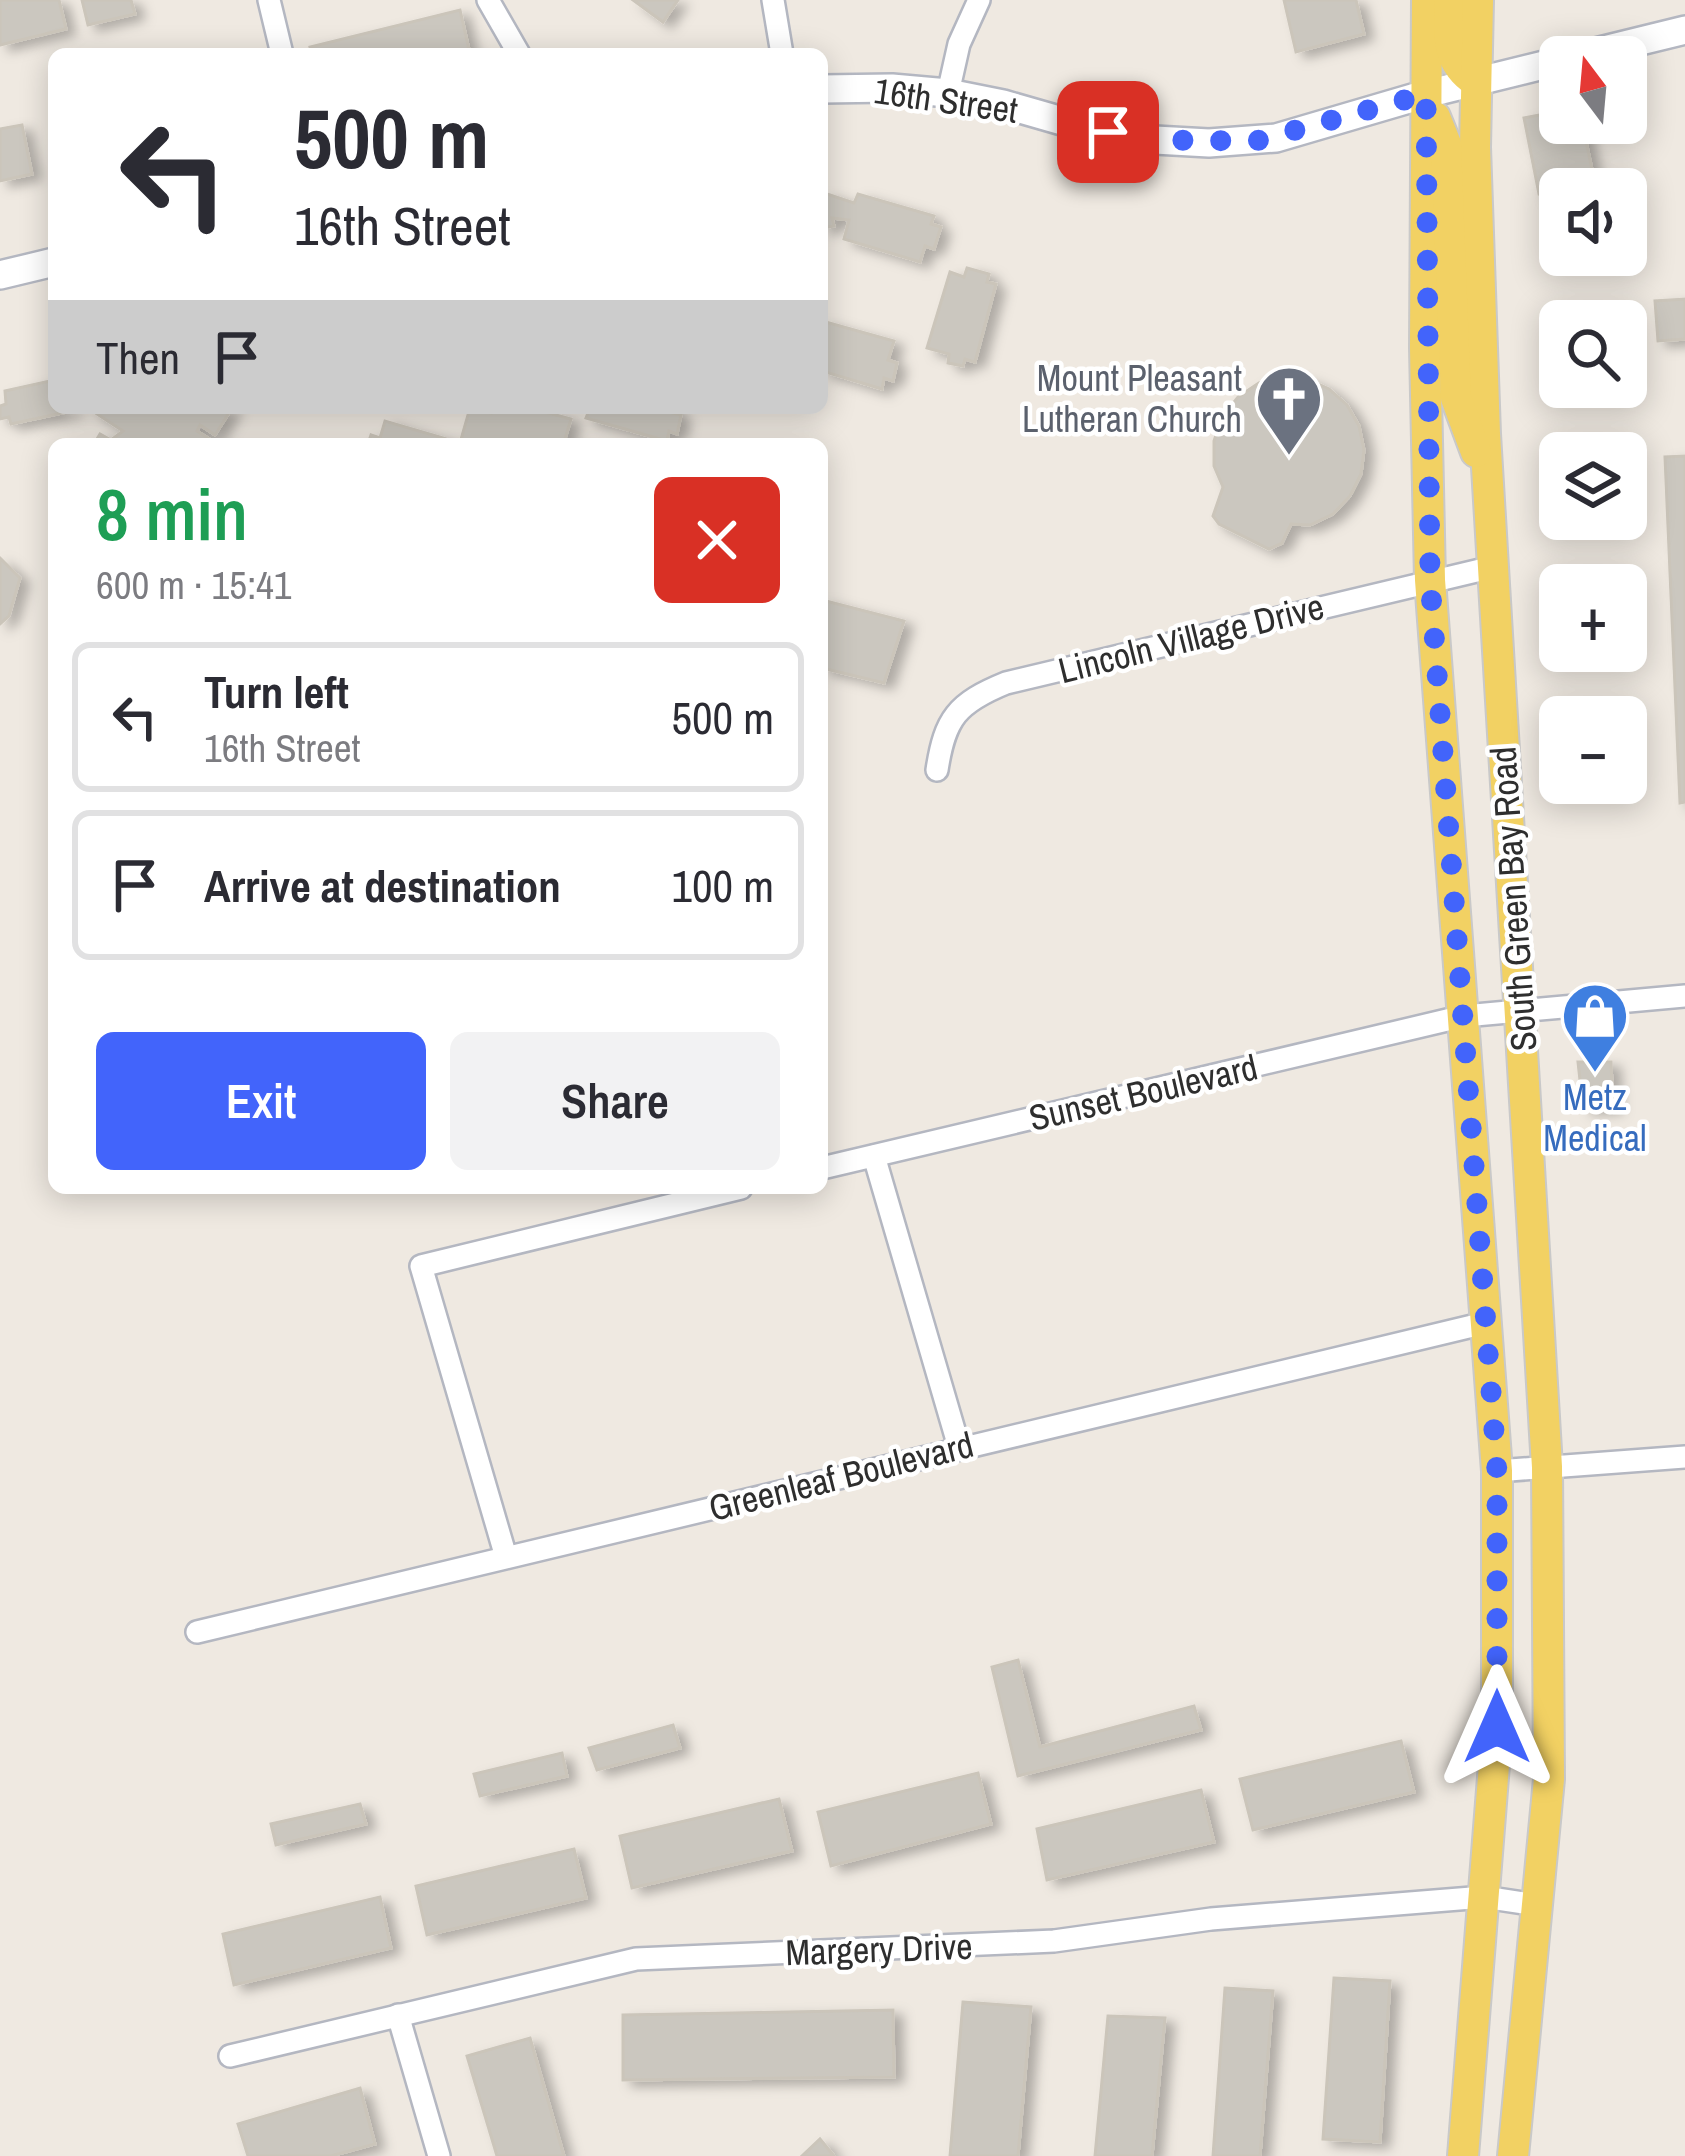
<!DOCTYPE html>
<html lang="en">
<head>
<meta charset="utf-8">
<style>
	:root { --surface:#fff; --page:#f2f2f3; --text:#2b2b33; --muted:#7c7c81; --line:#e1e1e2; --accent:#4264fb }
	body { margin:0; font-family:"Archivo Narrow",sans-serif; background:var(--page); color:var(--text); height:100vh; display:flex; flex-direction:column; font-size:45px; white-space:nowrap }
	* { box-sizing:border-box; margin:0 }
	p { font-size:39px; color:var(--muted) }
	.icon { flex:none; width:66px; height:66px; fill:none; stroke:currentColor; stroke-width:2; stroke-linecap:round; stroke-linejoin:round }
	.map { position:relative; flex:1; overflow:hidden }
	.panel { position:absolute; left:48px; top:438px; width:780px; height:756px; display:flex; flex-direction:column; background:var(--surface); border-radius:18px; box-shadow:0 6px 30px #0003 }
	.panel>* { flex:none }
	.guide { position:absolute; left:48px; top:48px; width:780px; height:366px; border-radius:18px; box-shadow:0 6px 30px #0003; background:#fff; color:var(--text); overflow:hidden }
	.needle { width:78px; rotate:344deg }
	.controls { position:absolute; left:1539px; top:36px; display:grid; gap:24px }
	.controls a { display:grid; place-items:center; width:108px; height:108px; border-radius:18px; background:var(--surface); box-shadow:0 6px 30px #0003; font-size:60px }
	.pin { position:absolute; display:grid; place-items:center; width:102px; height:102px; color:#fff; margin:-51px; border-radius:24px; box-shadow:0 6px 18px #0006 }
	.me { position:absolute; width:132px; margin:-66px; rotate:0deg; stroke-linejoin:round; filter:drop-shadow(0 0 9px #0008) }
	.turn { display:flex; align-items:center; gap:42px; height:252px; padding:0 48px; font-size:54px }
	.turn .icon { width:156px; height:156px; stroke-width:2.5 }
	.turn b { display:block; font-size:84px; line-height:102px }
	.then { display:flex; align-items:center; height:114px; padding:0 48px; background:#0003; gap:24px; font-size:45px }
	.round { display:grid; place-items:center; flex:none; width:126px; height:126px; border-radius:18px; background:var(--page) }
	.head { display:flex; align-items:center; justify-content:space-between; height:204px; padding:0 48px }
	h1 { font-size:72px; font-weight:600; line-height:90px; color:#1e9e55 }
	.action { display:flex; gap:24px; margin-top:auto; padding:24px 48px }
	.action a { flex:1; height:138px; border-radius:18px; background:var(--accent); color:#fff; font-size:48px; font-weight:600; line-height:138px; text-align:center }
	.action a+a { background:var(--page); color:var(--text) }
	ul { padding:0; list-style:none }
	li { display:flex; align-items:center; gap:36px; height:150px; margin:0 24px 18px; padding:0 24px; border:6px solid var(--line); border-radius:18px }
	li div { flex:1 }
	li b { display:block; font-size:45px }
	li em { font-style:normal }
	.map>svg:first-child { display:block }
	.building { fill:#cbc7bf; stroke:#cbc5ba; stroke-width:3; filter:url(#shadow) }
	.lines { fill:none; stroke-linecap:round; stroke-linejoin:round }
	.street-casing { stroke:#b4b7c1; stroke-width:26 }
	.secondary-casing { stroke:#b4b7c1; stroke-width:32 }
	.primary-casing { stroke:#c9c9c9; stroke-width:34 }
	.street { stroke:#fff; stroke-width:21 }
	.secondary { stroke:#fff; stroke-width:27 }
	.primary { stroke:#f2d163; stroke-width:30 }
	.route { stroke:#4264fb; stroke-width:21; stroke-dasharray:0 37.8 }
	.labels { text-anchor:middle; stroke-width:9; stroke-linejoin:round; paint-order:stroke }
	.street-label { font-size:36px; fill:#2e2e2e; stroke:#fff }
	.worship-label { font-size:36px; fill:#5b616d; stroke:#fff; text-anchor:end }
	.shop-label { font-size:36px; fill:#366cbe; stroke:#fff }
</style>
</head>
<body>
<div class="map">
<svg width="1685" height="2156" viewBox="0 0 1685 2156">
	<defs>
		<filter id="shadow"><feDropShadow dx="9" dy="5.5" stdDeviation="6" flood-color="#0004"/></filter>
	</defs>
	<rect width="100%" height="100%" fill="#efe9e1"/>
	<g class="building">
		<polygon points="0,0 59,0 66,29 0,45"/>
		<polygon points="82,0 131,0 135,14 88,25"/>
		<polygon points="633,0 678,0 663,22"/>
		<polygon points="1284,0 1356,0 1364,34 1296,52"/>
		<polygon points="460,10 470,54 312,54 310,47"/>
		<polygon points="1560,111 1560,123 1582,123 1595,183 1539,194 1524,118"/>
		<polygon points="22,125 32,174 0,181 0,129"/>
		<polygon points="827,194 854,203 858,194 934,216 931,224 941,227 934,249 925,246 920,262 844,239 849,220 832,218 834,226 822,228 822,195"/>
		<polygon points="967,268 989,274 987,282 996,284 975,362 965,359 963,366 948,363 949,354 927,348 950,272 964,277"/>
		<polygon points="1685,299 1685,339 1658,341 1655,301"/>
		<polygon points="822,321 894,341 888,360 897,363 893,381 884,378 882,389 822,371"/>
		<polygon points="1282,377 1307,379 1329,389 1347,405 1359,426 1364,450 1361,474 1350,496 1333,514 1310,525 1291,524 1282,543 1269,549 1219,524 1213,516 1223,487 1214,466 1214,441 1222,417 1238,397 1259,383"/>
		<polygon points="54,380 54,408 76,410 11,424 9,417 0,419 0,406 6,404 5,391"/>
		<polygon points="88,408 232,408 215,435 200,425 197,431 217,444 94,444 100,434 111,440 123,431"/>
		<polygon points="470,408 491,413 492,408 530,408 571,419 565,439 574,444 368,444 371,435 380,438 385,421 460,443"/>
		<polygon points="590,408 675,408 673,413 681,415 677,434 669,431 667,441 586,418"/>
		<polygon points="1685,456 1685,802 1680,803 1665,457"/>
		<polygon points="0,558 20,578 9,616 0,624"/>
		<polygon points="822,600 904,621 884,683 822,668"/>
		<polygon points="1578,1062 1611,1062 1613,1107 1583,1108"/>
		<polygon points="1018,1660 1040,1747 1194,1706 1201,1730 1018,1776 992,1667"/>
		<polygon points="673,1725 680,1748 597,1770 589,1748"/>
		<polygon points="1401,1741 1414,1792 1253,1830 1240,1779"/>
		<polygon points="562,1753 567,1776 480,1796 474,1774"/>
		<polygon points="978,1773 991,1824 831,1866 818,1812"/>
		<polygon points="1201,1790 1214,1842 1047,1880 1037,1829"/>
		<polygon points="779,1799 792,1851 632,1888 620,1836"/>
		<polygon points="360,1804 366,1824 276,1845 271,1824"/>
		<polygon points="574,1849 586,1898 427,1935 416,1886"/>
		<polygon points="380,1897 391,1948 234,1985 223,1934"/>
		<polygon points="1334,1978 1390,1981 1380,2142 1323,2139"/>
		<polygon points="1225,1988 1273,1991 1260,2156 1213,2156"/>
		<polygon points="963,2002 1031,2007 1018,2156 950,2156"/>
		<polygon points="893,2010 894,2077 623,2080 623,2015"/>
		<polygon points="1108,2016 1165,2018 1152,2156 1095,2156"/>
		<polygon points="530,2038 564,2156 497,2156 467,2056"/>
		<polygon points="360,2088 375,2144 331,2156 248,2156 238,2124"/>
		<polygon points="820,2139 834,2156 802,2156"/>
	</g>
	<g class="lines">
		<g class="street-casing">
			<g id="street">
				<polyline points="269,0 282,54"/>
				<polyline points="488,0 519,54"/>
				<polyline points="773,0 782,54"/>
				<polyline points="948,93 959,44 979,0"/>
				<path d="M937,770c8,-52 20,-67 69,-87l487,-116"/>
				<polyline points="874,1156 959,1447"/>
				<polyline points="822,1168 1464,1016 1685,996"/>
				<polyline points="1497,1471 1685,1457"/>
				<polyline points="506,1557 421,1266 741,1188"/>
				<polyline points="197,1632 1485,1323"/>
				<polyline points="398,2015 439,2156"/>
				<polyline points="230,2056 636,1959 1054,1941 1211,1919 1484,1897 1537,1905"/>
			</g>
		</g>
		<g class="secondary-casing">
			<g id="secondary">
				<polyline points="1575,57 1685,30"/>
				<polyline points="822,89 892,88 948,93 1003,104 1097,131 1155,140 1209,143 1276,138 1426,94 1560,61"/>
				<polyline points="0,275 54,262"/>
			</g>
		</g>
		<g class="primary-casing">
			<g id="primary">
				<polyline points="1427,0 1425,348 1430,580 1497,1471 1497,1727 1463,2156"/>
				<path d="M1450,0c-1,34 -5,62 26,82"/>
				<polyline points="1478,0 1475,147 1485,434 1547,1467 1549,1779 1513,2156"/>
				<polyline points="1435,117 1446,144 1456,398 1476,452"/>
			</g>
		</g>
		<use href="#street" class="street"/>
		<use href="#secondary" class="secondary"/>
		<use href="#primary" class="primary"/>
	</g>
	<g class="lines">
		<polyline class="route" points="1108,132 1154,140 1256,141 1426,94 1430,580 1497,1471 1497,1727"/>
	</g>
	<defs>
		<g id="church-pin" transform="scale(3.45)"><path d="M0 17L-7.5 6A9.5 9.5 0 1 1 7.5 6Z" fill="#6b7280" stroke="#fff"/><path d="M-1.2-6h2.4v3.5h3.3v2.4h-3.3V6h-2.4V-.1h-3.3v-2.4h3.3Z" fill="#fff"/></g>
		<g id="shop-pin" transform="scale(3.45)"><path d="M0 17L-7.5 6A9.5 9.5 0 1 1 7.5 6Z" fill="#3f7fe0" stroke="#fff"/><path d="M-5-2.5h2.3a2.7 3.5 0 0 1 5.4 0H5L5.5 6h-11ZM-1.5-2.5h3a1.5 2.3 0 0 0-3 0Z" fill="#fff"/></g>
	</defs>
	<g fill-rule="evenodd">
		<use href="#church-pin" x="1289" y="399"/>
		<use href="#shop-pin" x="1595" y="1016"/>
	</g>
	<g class="labels">
		<g class="street-label">
			<text transform="translate(946 100) rotate(8)" y="13">16th Street</text>
			<text transform="translate(1191 638) rotate(-14)" y="13">Lincoln Village Drive</text>
			<text transform="translate(1513 899) rotate(-94)" y="13">South Green Bay Road</text>
			<text transform="translate(1143 1092) rotate(-13)" y="13">Sunset Boulevard</text>
			<text transform="translate(841 1476) rotate(-14)" y="13">Greenleaf Boulevard</text>
			<text transform="translate(879 1949) rotate(-2)" y="13">Margery Drive</text>
		</g>
		<g class="worship-label">
			<text x="1242" y="391">Mount Pleasant<tspan x="1242" dy="41">Lutheran Church</tspan></text>
		</g>
		<g class="shop-label">
			<text x="1595" y="1110">Metz<tspan x="1595" dy="41">Medical</tspan></text>
		</g>
	</g>
</svg>
<div class="controls">
<a><svg class="needle" viewBox="-14 -14 28 28"><path d="M0-13l5 13h-10z" fill="#e53935"/><path d="M0 13l5-13h-10z" fill="#7c7c81"/></svg></a>
<a><svg class="icon" aria-label="sound" viewBox="0 0 24 24"><path d="M4 9h4l5-4v14l-5-4H4zM17 9q2 3 0 6"/></svg></a>
<a><svg class="icon" aria-label="search" viewBox="0 0 24 24"><circle cx="10" cy="10" r="6"/><path d="M15 15l6 6"/></svg></a>
<a><svg class="icon" aria-label="layers" viewBox="0 0 24 24"><path d="M12 4l9 5-9 5-9-5zM3 14l9 5 9-5"/></svg></a>
<a>+</a>
<a>−</a>
</div>
<div class="pin" style="left:1108px;top:132px;background:#d93025"><svg class="icon" aria-label="arrive" viewBox="0 0 24 24"><path d="M6 21V4h12l-3 4 3 4H6"/></svg></div>
<svg class="me" style="left:1497px;top:1727px" viewBox="-20 -20 40 40"><path d="M0-17L14 15 0 8-14 15z" fill="#4264fb" stroke="#fff" stroke-width="4"/></svg>
<div class="guide">
<div class="turn"><svg class="icon" aria-label="left" viewBox="0 0 24 24"><path d="M17 20v-9H6M10 6l-5 5 5 5"/></svg><div><b>500 m</b>16th Street</div></div>
<div class="then">Then<svg class="icon" aria-label="arrive" viewBox="0 0 24 24"><path d="M6 21V4h12l-3 4 3 4H6"/></svg></div>
</div>
<section class="panel">
<div class="head"><div><h1>8 min</h1><p>600 m · 15:41</p></div><a class="round" style="background:#d93025;color:#fff"><svg class="icon" aria-label="close" viewBox="0 0 24 24"><path d="M6 6l12 12M18 6L6 18"/></svg></a></div>
<ul>
<li><svg class="icon" aria-label="left" viewBox="0 0 24 24"><path d="M17 20v-9H6M10 6l-5 5 5 5"/></svg><div><b>Turn left</b><p>16th Street</p></div><em>500 m</em></li>
<li><svg class="icon" aria-label="arrive" viewBox="0 0 24 24"><path d="M6 21V4h12l-3 4 3 4H6"/></svg><div><b>Arrive at destination</b></div><em>100 m</em></li>
</ul>
<div class="action"><a>Exit</a><a>Share</a></div>
</section>
</div>
</body>
</html>
